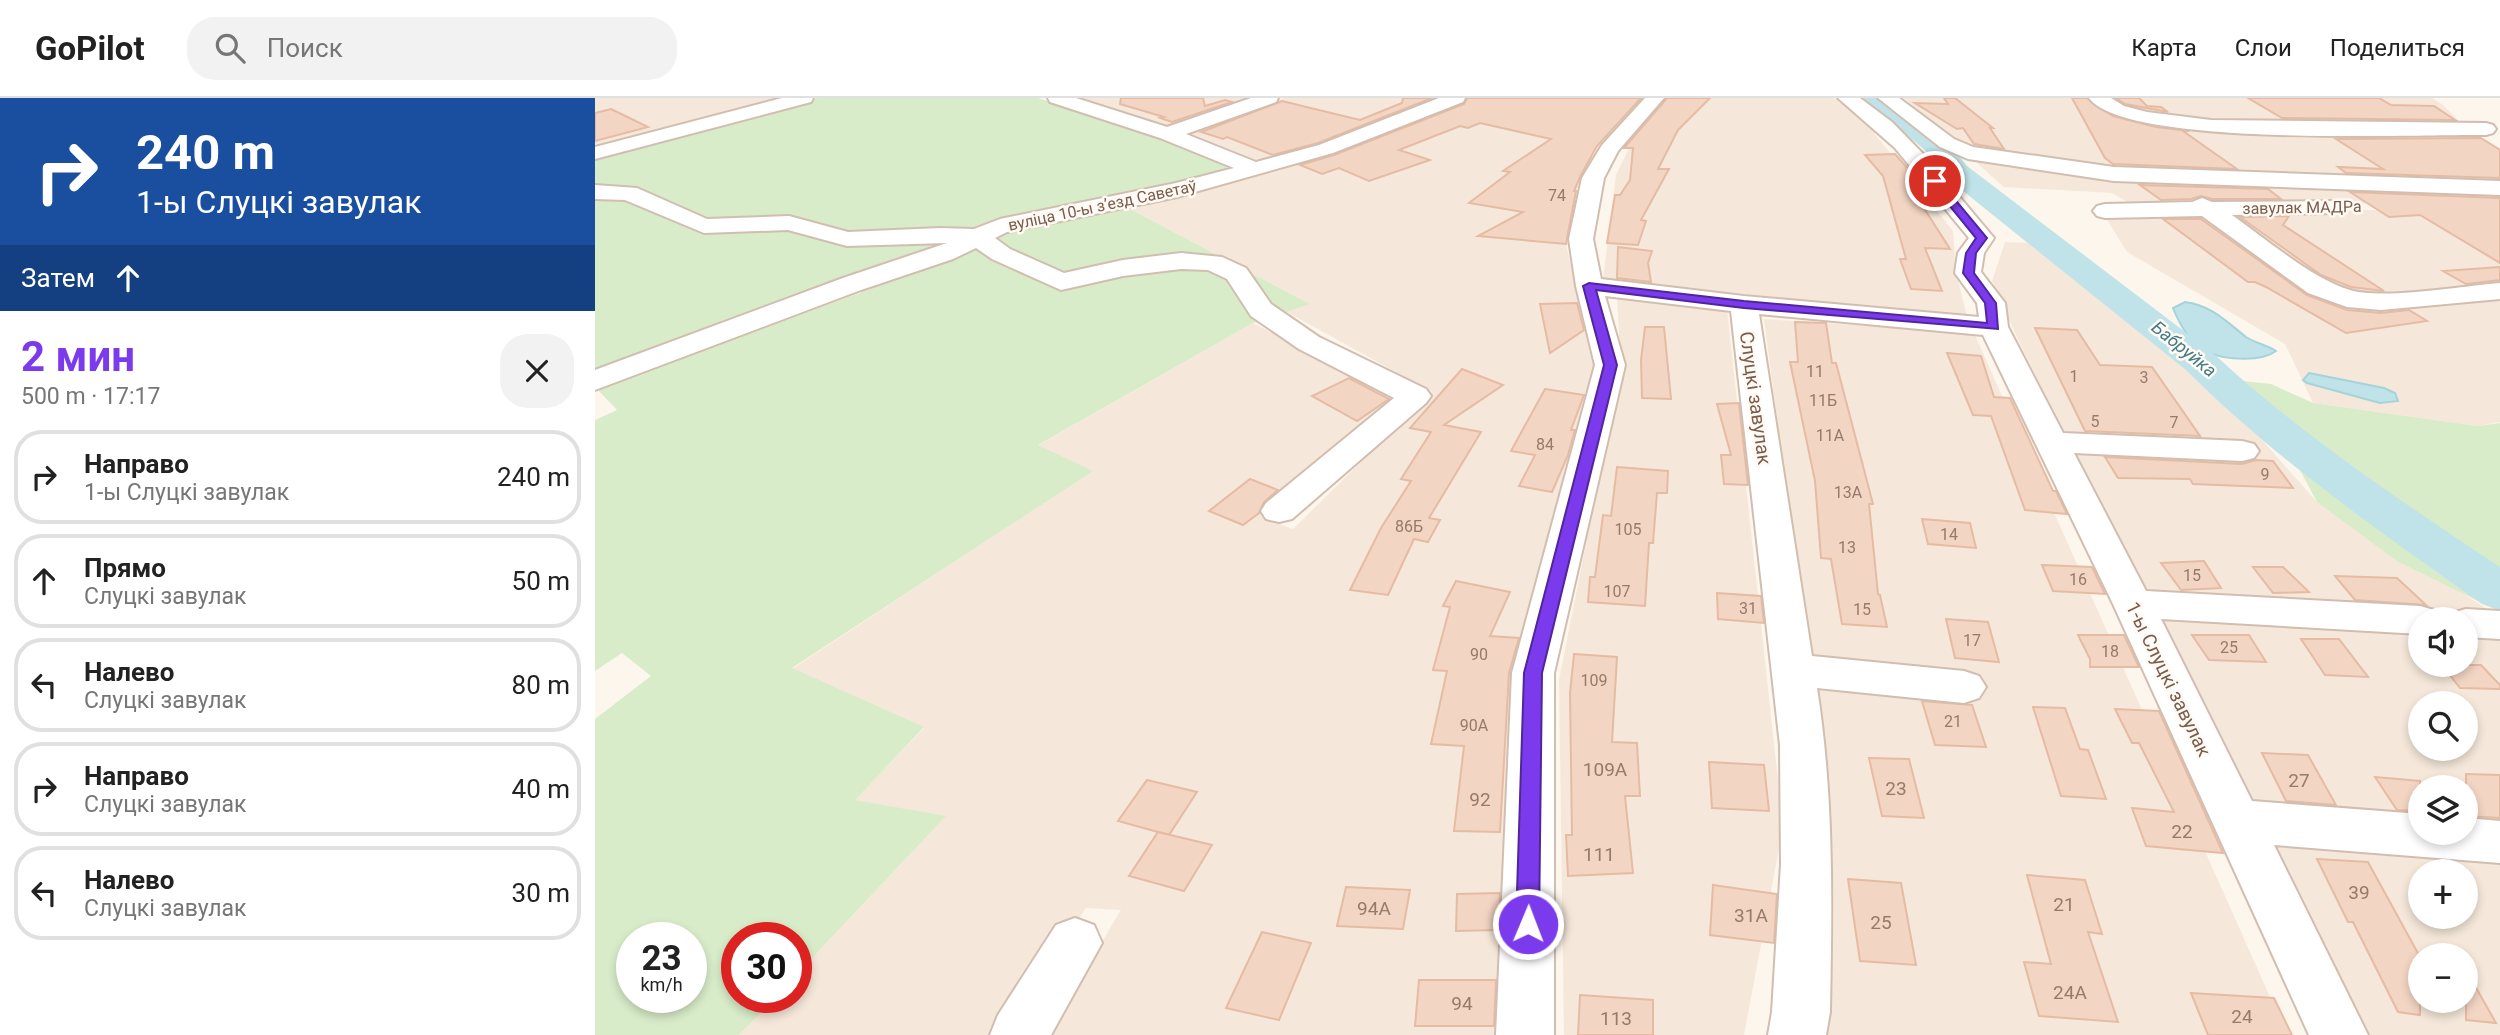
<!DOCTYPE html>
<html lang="ru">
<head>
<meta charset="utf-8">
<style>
	:root { --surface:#fff; --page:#f2f2f2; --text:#222; --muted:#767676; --line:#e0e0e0; --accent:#7c3aed }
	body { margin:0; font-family:Roboto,sans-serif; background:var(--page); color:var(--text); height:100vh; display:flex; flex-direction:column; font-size:26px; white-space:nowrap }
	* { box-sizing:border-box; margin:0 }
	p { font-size:23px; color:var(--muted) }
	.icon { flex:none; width:38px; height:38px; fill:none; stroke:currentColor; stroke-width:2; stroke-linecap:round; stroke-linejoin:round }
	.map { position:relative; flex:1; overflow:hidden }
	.details { display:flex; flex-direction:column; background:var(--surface); width:595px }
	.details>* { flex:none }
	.banner { background:#1a4fa0; color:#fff; overflow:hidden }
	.fabs { position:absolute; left:1813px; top:509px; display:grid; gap:14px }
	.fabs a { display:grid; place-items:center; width:70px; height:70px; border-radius:50%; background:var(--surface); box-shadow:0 4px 10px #0003; font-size:35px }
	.speed { position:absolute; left:21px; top:824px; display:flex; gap:14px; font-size:35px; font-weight:700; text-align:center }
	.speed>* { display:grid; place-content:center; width:91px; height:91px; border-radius:50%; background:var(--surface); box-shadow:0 4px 10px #0003; line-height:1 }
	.speed small { font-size:18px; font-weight:400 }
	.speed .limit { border:10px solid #d22; background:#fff; color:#111 }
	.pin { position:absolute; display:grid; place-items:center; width:60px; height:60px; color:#fff; margin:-30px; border:4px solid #fff; border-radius:50%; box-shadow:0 2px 7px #0007 }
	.me { position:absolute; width:77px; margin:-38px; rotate:1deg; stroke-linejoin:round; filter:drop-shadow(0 0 5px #0008) }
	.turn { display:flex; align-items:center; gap:24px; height:147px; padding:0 21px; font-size:32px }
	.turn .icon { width:91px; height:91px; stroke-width:2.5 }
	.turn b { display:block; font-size:49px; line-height:60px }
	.then { display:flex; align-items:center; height:66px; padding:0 21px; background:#0003; gap:14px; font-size:26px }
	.round { display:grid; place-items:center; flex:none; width:74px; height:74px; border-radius:28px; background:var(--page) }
	.head { display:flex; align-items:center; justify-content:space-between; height:119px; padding:0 21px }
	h1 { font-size:42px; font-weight:700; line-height:52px; color:var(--accent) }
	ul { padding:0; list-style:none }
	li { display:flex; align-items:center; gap:21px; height:94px; margin:0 14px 10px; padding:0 7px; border:4px solid var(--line); border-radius:28px }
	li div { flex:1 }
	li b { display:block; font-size:26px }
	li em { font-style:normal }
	header { display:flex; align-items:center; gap:42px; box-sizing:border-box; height:98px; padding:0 35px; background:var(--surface); border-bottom:2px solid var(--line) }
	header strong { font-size:33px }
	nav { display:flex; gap:38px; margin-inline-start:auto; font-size:24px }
	.search { width:490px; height:63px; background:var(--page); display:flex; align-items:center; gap:18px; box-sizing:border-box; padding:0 24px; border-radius:28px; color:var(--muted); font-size:26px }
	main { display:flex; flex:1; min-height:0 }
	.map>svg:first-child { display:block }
	.residential { fill:#f5e8da; fill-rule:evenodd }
	.green { fill:#d8ecc9; fill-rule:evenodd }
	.water { fill:#bfe3e8; stroke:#a5d3da; stroke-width:2 }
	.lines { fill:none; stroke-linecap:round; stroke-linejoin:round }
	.river { fill:#bfe3e8; fill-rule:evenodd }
	.building { fill:#f3d5c3; stroke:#e6bba3; stroke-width:2 }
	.minor-casing { stroke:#d1beb0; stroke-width:4 }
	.minor { fill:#fff; fill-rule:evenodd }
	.route { fill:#7c3aed; stroke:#51269a; stroke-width:2 }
	.labels { text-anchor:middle; stroke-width:5; stroke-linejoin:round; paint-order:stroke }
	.number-label { font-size:16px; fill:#987a6a }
	.far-street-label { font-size:16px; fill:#7a5c4d; stroke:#fffaf3 }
	.far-water-label { font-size:18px; font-style:italic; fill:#437c86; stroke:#fffaf3 }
	.street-label { font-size:19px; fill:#7a5c4d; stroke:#fffaf3 }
	.near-number-label { font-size:19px; fill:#987a6a }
</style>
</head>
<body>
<header>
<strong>GoPilot</strong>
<div class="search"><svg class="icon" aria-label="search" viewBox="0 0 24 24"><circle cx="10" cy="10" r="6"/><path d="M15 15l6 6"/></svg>Поиск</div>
<nav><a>Карта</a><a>Слои</a><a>Поделиться</a></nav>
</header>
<main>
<section class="details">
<div class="banner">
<div class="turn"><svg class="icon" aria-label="right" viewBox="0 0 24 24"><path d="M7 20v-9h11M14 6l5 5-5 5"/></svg><div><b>240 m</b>1-ы Слуцкі завулак</div></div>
<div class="then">Затем<svg class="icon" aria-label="ahead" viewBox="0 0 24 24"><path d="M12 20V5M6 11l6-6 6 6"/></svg></div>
</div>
<div class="head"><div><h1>2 мин</h1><p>500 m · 17:17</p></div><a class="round"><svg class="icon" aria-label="close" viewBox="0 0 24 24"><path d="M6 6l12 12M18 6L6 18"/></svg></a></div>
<ul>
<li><svg class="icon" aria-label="right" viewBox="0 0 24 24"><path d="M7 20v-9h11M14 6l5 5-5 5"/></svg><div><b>Направо</b><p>1-ы Слуцкі завулак</p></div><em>240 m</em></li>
<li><svg class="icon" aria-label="ahead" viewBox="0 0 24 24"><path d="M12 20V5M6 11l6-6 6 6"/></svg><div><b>Прямо</b><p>Слуцкі завулак</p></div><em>50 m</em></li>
<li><svg class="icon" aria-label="left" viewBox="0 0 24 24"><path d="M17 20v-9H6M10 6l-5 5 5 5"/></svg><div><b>Налево</b><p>Слуцкі завулак</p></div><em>80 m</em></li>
<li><svg class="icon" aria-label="right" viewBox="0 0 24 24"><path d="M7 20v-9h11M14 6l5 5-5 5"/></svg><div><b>Направо</b><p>Слуцкі завулак</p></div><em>40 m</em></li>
<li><svg class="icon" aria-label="left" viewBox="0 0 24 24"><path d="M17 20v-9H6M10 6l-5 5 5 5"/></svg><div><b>Налево</b><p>Слуцкі завулак</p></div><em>30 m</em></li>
</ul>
</section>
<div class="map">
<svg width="1905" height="937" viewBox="0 0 1905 937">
	<rect width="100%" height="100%" fill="#fdf6ec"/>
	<g class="residential">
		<polygon points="0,0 193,0 0,48"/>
		<polygon points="480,0 660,0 573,29"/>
		<polygon points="689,0 845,0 734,45 667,64 592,34"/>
		<polygon points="873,0 1052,0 990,54 971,146 999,271 921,578 906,937 451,937 526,812 491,810 404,937 144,937 180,900 201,900 201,877 350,719 259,702 329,630 197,571 497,373 442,348 658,225 806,300 670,421 698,431 837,294 690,213 713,205 535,111 743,52"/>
		<polygon points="1079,0 1238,0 1258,9 1358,133 1361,174 1372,219 1008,181 1021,77 1037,44"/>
		<polygon points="1309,0 1837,0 1848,7 1905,64 1905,105 1537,107 1517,95 1409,89"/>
		<polygon points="1773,112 1905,115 1905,324 1883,328 1718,305 1690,246 1532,154 1511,120"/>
		<path d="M1410,144l26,1 186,146 100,113 183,115v418h-135l-346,-693 -27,-61zM1825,522h46v45h-46zM1825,606h46v45h-46zM1825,690h46v45h-46zM1825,774h46v45h-46zM1825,858h46v45h-46z"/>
		<polygon points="1022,199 1132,211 1188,729 1149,937 969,937 964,582 1026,269"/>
		<polygon points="1169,221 1379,235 1692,937 1230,937 1238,753"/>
	</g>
	<g class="green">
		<polygon points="222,0 443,0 564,39 638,70 574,87 456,110 0,271 0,58"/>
		<path d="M535,111l180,95 -57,19 -215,122 55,26 -301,197 132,59 -69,73 91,16 -150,159v-37h-59v60h38l-36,37h-144v-316l56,-43 -29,-23 -27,18v-251l22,-10 -20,-21 328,-120 81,-37zM37,840h59v60h-59z"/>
		<polygon points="1648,283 1676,286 1718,305 1883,328 1905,325 1905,514 1802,463 1722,404 1698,359 1641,312 1622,291"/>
	</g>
	<g class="water">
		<path d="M1590,204c26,3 42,20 61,35 9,6 21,8 30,14 -16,12 -58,9 -74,-2 -13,-9 -23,-26 -29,-41z"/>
		<polygon points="1714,275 1789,290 1800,295 1803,303 1785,305 1712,285 1708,282"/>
	</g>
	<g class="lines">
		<path class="river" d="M1268,0h28l55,41 21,27 247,188c87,81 187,147 286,213v43l-18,-6c-103,-73 -207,-145 -296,-234l-239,-192 -21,-27z"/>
	</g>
	<g class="building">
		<polygon points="526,0 608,0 610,8 630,2 637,4 577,24 565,20 569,19 525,6"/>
		<polygon points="808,0 837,0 723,45 678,57 632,39 628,41 606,34 687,3 765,22 807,5"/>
		<polygon points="872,0 1046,0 1002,48 985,79 979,93 981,93 971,146 883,138 928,114 874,105 915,74 908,73 956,41 885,25 873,30 865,28 804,52 835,62 774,83 744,70 727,76 705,67 739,57 869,6"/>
		<polygon points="1072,0 1115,0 1083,32 1063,71 1074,71 1046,122 1051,123 1043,147 1012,145 1020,97 1025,97 1035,82 1038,50 1029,50"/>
		<polygon points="1349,0 1360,0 1398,30 1395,30 1409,51 1379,46 1368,30 1362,31 1320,5 1353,6"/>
		<polygon points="1477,0 1492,0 1518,18 1561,29 1594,33 1588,33 1642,71 1518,66 1510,60"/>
		<polygon points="1521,0 1544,0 1552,8 1566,9 1573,14 1530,6"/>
		<polygon points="1653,0 1784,0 1796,7 1839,8 1860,22 1687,20"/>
		<polygon points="16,11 53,29 0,43 0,15"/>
		<polygon points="1886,40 1905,52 1905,80 1751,75 1743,69 1788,71 1741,41"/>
		<polygon points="1300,56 1323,82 1311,82 1355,151 1330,150 1347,193 1316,191 1305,161 1311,161 1288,78 1270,57"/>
		<polygon points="1545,87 1673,91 1686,101 1617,101 1606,98 1596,101 1566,102"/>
		<polygon points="1755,94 1905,100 1905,165 1825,117 1794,119"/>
		<polygon points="1694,118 1688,127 1789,193 1756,189 1726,177 1645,119"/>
		<polygon points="1568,121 1606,121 1712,197 1752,212 1786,215 1814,212 1832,223 1751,235 1671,189 1660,184 1653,184"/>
		<polygon points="1023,149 1057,153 1053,165 1056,184 1022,180"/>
		<polygon points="1905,169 1905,182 1871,186 1848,173"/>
		<polygon points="982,205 989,232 955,255 945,206"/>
		<polygon points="1200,224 1231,225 1237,265 1241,265 1278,406 1274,406 1283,496 1285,497 1292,529 1247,526 1236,461 1226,460 1220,383 1195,264 1203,264"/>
		<polygon points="1050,229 1069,229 1076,301 1047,300 1046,262"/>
		<polygon points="1440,230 1482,232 1505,267 1557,269 1605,338 1490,333"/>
		<polygon points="1352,255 1386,258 1399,299 1415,300 1458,393 1461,393 1472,416 1430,412 1396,318 1378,317"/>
		<polygon points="867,271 908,287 849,327 886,334 834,420 845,422 833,444 819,441 793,497 755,492 786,430 816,383 806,381 836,334 815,330"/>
		<polygon points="754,280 794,301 762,323 717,298"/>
		<polygon points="950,291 989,297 976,332 980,332 973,357 957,394 924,388 940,357 916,353"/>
		<polygon points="1144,305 1153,387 1129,386 1126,357 1136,357 1122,306"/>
		<polygon points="1510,359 1647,366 1661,362 1678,363 1698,390 1598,386 1595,381 1523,380"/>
		<polygon points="1022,369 1073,373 1072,395 1062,395 1058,445 1054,445 1050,508 993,504 995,479 1000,479 1008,417 1016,418"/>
		<polygon points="655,381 683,392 669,404 664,415 648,427 614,413"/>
		<polygon points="1327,421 1375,425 1381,450 1333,446"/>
		<polygon points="1609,463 1626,490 1586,492 1566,465"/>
		<polygon points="1447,467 1497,469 1510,496 1458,493"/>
		<polygon points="1658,469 1688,469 1714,494 1678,495"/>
		<polygon points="1740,478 1802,480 1831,507 1760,502"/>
		<polygon points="861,483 915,494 895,538 924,540 914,575 905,734 859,733 869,648 836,646 852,573 838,572 855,509 848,508"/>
		<polygon points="1122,495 1166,498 1169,525 1123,521"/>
		<polygon points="1351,521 1393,524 1404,564 1360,560"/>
		<polygon points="1483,537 1529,537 1544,569 1495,569 1495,561"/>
		<polygon points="1597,537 1654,537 1671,564 1614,562"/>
		<polygon points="1706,541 1744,541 1773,579 1730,577"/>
		<polygon points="979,556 1022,559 1017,644 1042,645 1045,698 1030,698 1038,775 973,778 971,737 977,737 975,595"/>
		<polygon points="1847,567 1886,567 1905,587 1905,591 1865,590"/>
		<polygon points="1327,603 1377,607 1391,649 1340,647"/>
		<polygon points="1438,609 1470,610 1485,651 1493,652 1511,701 1466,698"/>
		<polygon points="1520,611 1564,613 1628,755 1551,748 1537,710 1579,714 1544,645 1537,645"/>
		<polygon points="1667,655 1713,657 1741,707 1691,703"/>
		<polygon points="1274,660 1314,661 1329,720 1287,718"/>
		<polygon points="1114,664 1169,667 1174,713 1117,710"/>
		<polygon points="1871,676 1905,677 1905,720 1871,718"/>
		<polygon points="1780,679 1825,683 1825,713 1802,712"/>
		<polygon points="552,682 602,694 574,737 523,723"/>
		<polygon points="563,734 617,747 589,793 534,778"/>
		<polygon points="1722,761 1773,764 1825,859 1825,917 1803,914 1758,824 1753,824"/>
		<polygon points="1432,777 1490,782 1507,836 1493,834 1523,924 1444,918 1429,864 1456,866"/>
		<polygon points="1253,781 1306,785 1321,867 1265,863"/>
		<polygon points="1118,787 1182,796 1179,845 1115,837"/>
		<polygon points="751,789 815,792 808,831 742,828"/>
		<polygon points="905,795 903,832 861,833 862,796"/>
		<polygon points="667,834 716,845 684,922 631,910"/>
		<polygon points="1871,872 1901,925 1871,922"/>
		<polygon points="824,882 901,882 899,928 820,928"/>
		<polygon points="1596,895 1679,900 1697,937 1613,937"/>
		<polygon points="985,897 1058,902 1058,937 983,937"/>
	</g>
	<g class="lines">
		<g class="minor-casing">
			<g id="minor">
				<polygon points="187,0 218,0 216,4 0,61 0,49"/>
				<polygon points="453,0 481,0 572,29 656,0 683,0 681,4 591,36 661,64 724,47 844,0 870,0 868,4 738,55 582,99 412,134 400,140 415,151 469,175 528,162 586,155 627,159 651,170 676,206 724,239 831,291 836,298 831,305 697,421 684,424 671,421 666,413 671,405 799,300 704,251 656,218 632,181 613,172 586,171 528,178 466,192 397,161 381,150 358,161 266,192 0,292 0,272 248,180 352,145 252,148 193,132 109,135 30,102 0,101 0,87 42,90 112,121 194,118 253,134 345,130 379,131 405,121 581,85 639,70 565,40 455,4"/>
				<path d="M1050,0h19l-46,53 -14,27 -11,61 8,40 143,17 235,21 -2,-14 -22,-30 3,-20 11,-15 -74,-90 -57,-50h22l32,24 35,36 67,80 -10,15 -3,19 24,31 3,24 55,106 179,8 12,3 5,7 -5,7 -12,3 -168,-8 72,138 274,15 14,4 6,10h-20v14l-259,-15 91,182 168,13v19h46v-15l34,3v42l-226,-18 94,190h-59l-196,-431 -130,-269 -224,-21 53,342 152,15 15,5 7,11 -7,11 -15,5 -147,-15c17,108 15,215 13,324l-4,23h-58l4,-23 9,-148 -1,-119 -49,-434 -126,-15 20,69 -71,308v362h-58l16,-362 83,-308 -19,-79 -7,-47 13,-61 20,-33z"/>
				<polygon points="1283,0 1304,0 1359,41 1378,49 1519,69 1905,83 1905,97 1519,83 1373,61 1345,49"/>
				<path d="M1494,0h22l13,8 23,6 64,8 275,3 7,2 3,4 -3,4 -7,2c-70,-1 -360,13 -397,-37z"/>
				<path d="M1607,100l10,4 129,-1 4,5 -4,5 -8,2 -101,2c33,23 80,64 118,75 33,10 112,-4 150,-7v16l-119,11 -34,-3 -39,-14 -106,-77 -97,2 -8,-2 -4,-5 4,-5 8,-2 87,-2z"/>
				<polygon points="1871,511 1905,513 1905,541 1871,539 1871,522 1853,522 1857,515"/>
				<polygon points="480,820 499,827 507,845 456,937 395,937 403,917 461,827"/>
			</g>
		</g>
		<use href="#minor" class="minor"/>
	</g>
	<polygon class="route" points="1336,81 1343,81 1392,140 1381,155 1379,175 1401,205 1403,231 1149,210 1001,192 1022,267 947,575 944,826 940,833 933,836 925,833 921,826 929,575 1009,267 988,188 994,185 1149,203 1392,225 1390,205 1368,175 1371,155 1381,140 1336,85"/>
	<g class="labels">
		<g class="number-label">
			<text x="962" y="103">74</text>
			<text x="1220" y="279">11</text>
			<text x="1479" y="284">1</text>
			<text x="1549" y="285">3</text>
			<text x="1228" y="308">11Б</text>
			<text x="1500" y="329">5</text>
			<text x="1579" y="330">7</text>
			<text x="1235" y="343">11А</text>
			<text x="950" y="352">84</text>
			<text x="1670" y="382">9</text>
			<text x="1253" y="400">13А</text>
			<text x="814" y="434">86Б</text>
			<text x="1033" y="437">105</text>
			<text x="1354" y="442">14</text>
			<text x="1252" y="455">13</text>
			<text x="1597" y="483">15</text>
			<text x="1483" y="487">16</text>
			<text x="1022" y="499">107</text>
			<text x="1153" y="516">31</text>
			<text x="1267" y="517">15</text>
			<text x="1377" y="548">17</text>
			<text x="1634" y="555">25</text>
			<text x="1515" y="559">18</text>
			<text x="884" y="562">90</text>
			<text x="999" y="588">109</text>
			<text x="1358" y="629">21</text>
			<text x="879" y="633">90А</text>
		</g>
		<g class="far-street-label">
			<text transform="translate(507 107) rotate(-12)" y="6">вуліца 10-ы зʼезд Саветаў</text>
			<text transform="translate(1707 109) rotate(-1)" y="6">завулак МАДРа</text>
		</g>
		<g class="far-water-label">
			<text transform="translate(1589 251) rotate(39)" y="6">Бабруйка</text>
		</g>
		<g class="street-label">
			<text transform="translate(1161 300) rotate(82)" y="7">Слуцкі завулак</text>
			<text transform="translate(1574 581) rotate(64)" y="7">1-ы Слуцкі завулак</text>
		</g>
		<g class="near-number-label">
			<text x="1010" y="678">109А</text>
			<text x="1704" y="689">27</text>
			<text x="1301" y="697">23</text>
			<text x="885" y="708">92</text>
			<text x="1587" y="740">22</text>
			<text x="1004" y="763">111</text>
			<text x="1764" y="801">39</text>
			<text x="1469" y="813">21</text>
			<text x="779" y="817">94А</text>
			<text x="1156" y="824">31А</text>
			<text x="1286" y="831">25</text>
			<text x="1475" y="901">24А</text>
			<text x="867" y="912">94</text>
			<text x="1647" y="925">24</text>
			<text x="1021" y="927">113</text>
		</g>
	</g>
</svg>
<div class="fabs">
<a><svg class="icon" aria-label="sound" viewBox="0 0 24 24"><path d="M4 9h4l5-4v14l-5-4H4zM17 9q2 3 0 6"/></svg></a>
<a><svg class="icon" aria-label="search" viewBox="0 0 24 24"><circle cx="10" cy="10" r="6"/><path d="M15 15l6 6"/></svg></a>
<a><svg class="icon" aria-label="layers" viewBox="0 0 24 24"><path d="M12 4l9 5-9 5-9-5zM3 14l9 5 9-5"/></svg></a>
<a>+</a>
<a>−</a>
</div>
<div class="speed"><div>23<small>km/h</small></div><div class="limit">30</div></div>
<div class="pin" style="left:1340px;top:83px;background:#d93025"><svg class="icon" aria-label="arrive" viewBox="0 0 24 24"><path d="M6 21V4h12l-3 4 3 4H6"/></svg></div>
<svg class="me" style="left:933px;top:826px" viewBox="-20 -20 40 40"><circle r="17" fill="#7c3aed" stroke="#fff" stroke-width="3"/><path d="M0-11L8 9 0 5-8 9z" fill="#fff"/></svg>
</div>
</main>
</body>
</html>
